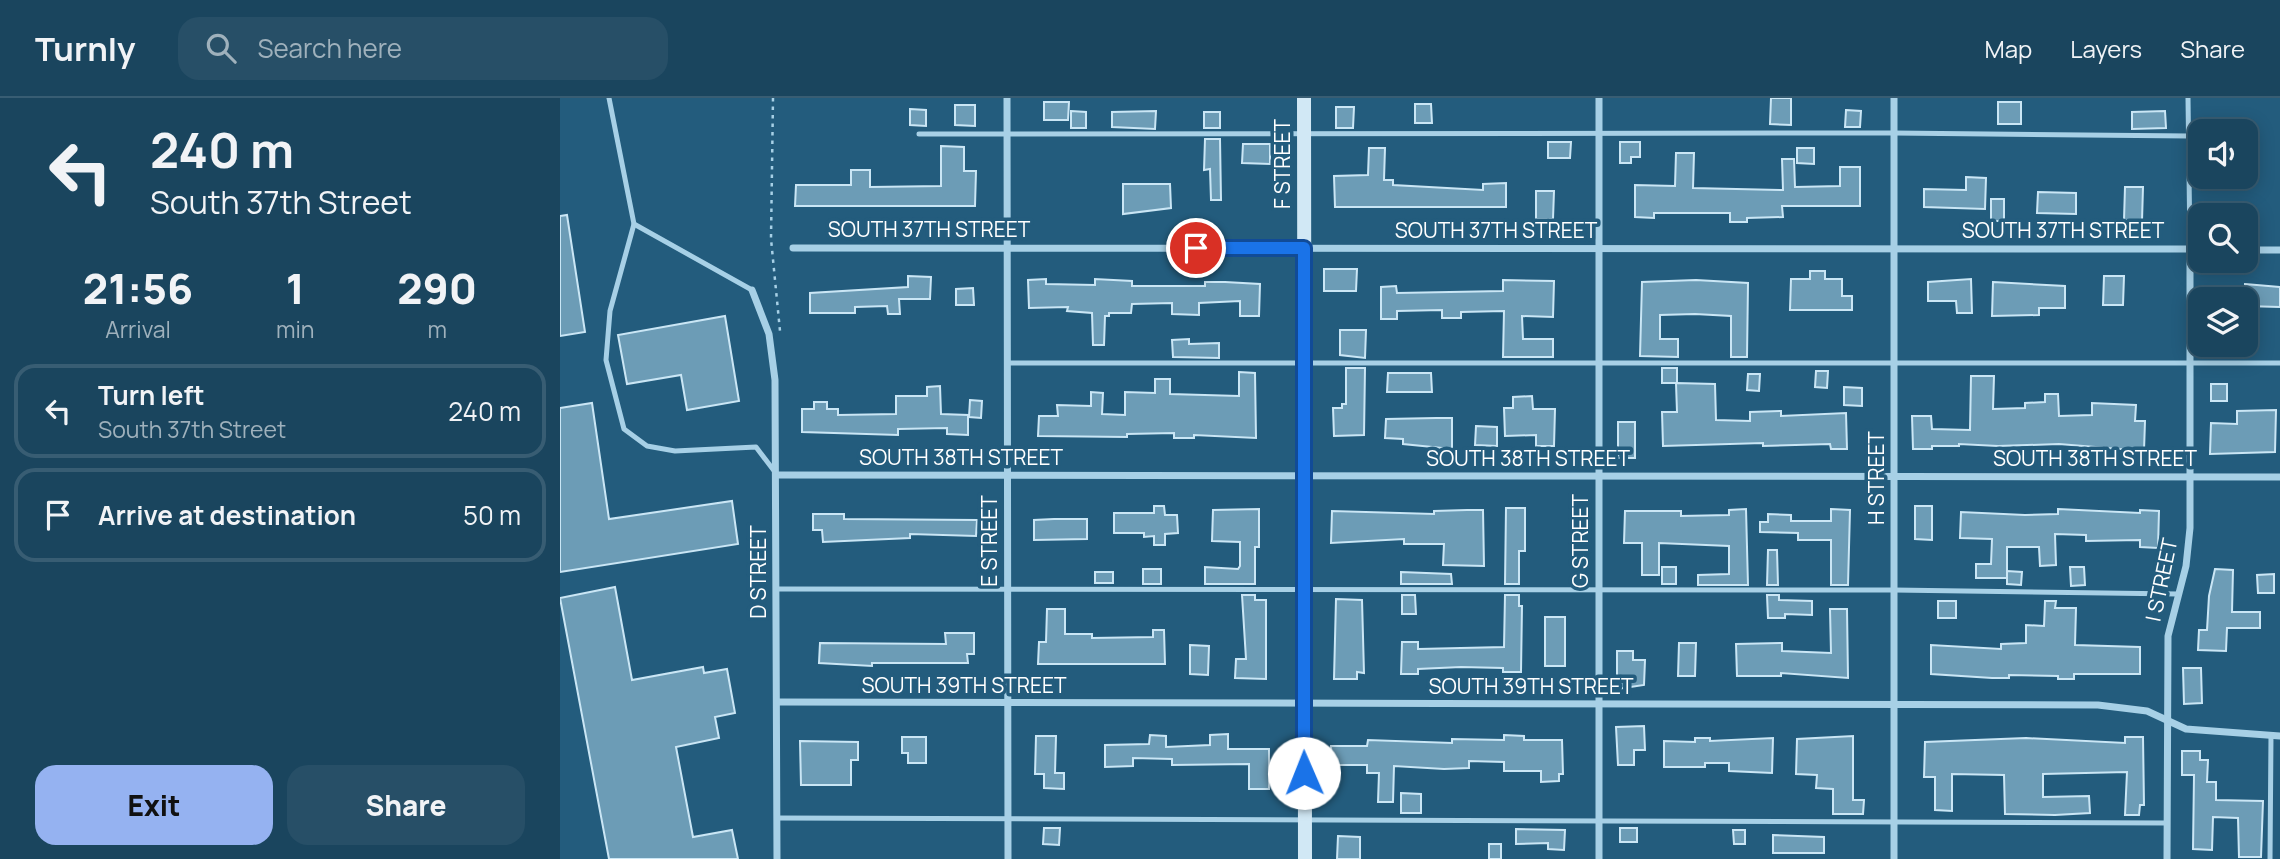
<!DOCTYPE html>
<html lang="en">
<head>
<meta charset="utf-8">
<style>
	:root { --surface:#1a455e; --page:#274f67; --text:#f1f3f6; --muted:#9fb1bc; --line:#385d73; --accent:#95b2f1 }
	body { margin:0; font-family:Manrope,sans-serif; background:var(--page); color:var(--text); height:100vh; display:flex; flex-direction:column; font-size:26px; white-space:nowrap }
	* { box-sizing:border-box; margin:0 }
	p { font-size:23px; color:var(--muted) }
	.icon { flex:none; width:38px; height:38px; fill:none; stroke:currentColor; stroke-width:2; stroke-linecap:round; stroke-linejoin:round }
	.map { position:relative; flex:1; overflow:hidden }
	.details { display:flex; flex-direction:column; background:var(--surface); width:560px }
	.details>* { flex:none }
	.banner { background:#1a455e; color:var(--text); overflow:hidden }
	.fabs { position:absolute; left:1628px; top:21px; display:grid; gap:14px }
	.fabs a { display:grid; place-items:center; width:70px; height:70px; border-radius:14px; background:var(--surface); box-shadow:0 4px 18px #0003,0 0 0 2px var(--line); font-size:35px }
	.pin { position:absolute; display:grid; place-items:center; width:60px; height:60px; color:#fff; margin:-30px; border:4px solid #fff; border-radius:50%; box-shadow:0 2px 7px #0007 }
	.me { position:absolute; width:77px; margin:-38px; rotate:359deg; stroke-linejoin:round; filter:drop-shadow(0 0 5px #0008) }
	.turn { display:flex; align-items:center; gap:24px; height:147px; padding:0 35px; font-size:32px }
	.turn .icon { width:91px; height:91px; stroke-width:2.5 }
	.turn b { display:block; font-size:49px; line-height:60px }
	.eta { display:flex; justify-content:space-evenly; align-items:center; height:119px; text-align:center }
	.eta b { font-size:42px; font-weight:800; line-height:49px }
	.action { display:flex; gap:14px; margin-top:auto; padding:14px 35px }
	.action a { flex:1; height:80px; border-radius:21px; background:var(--accent); color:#111; font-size:28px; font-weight:800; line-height:80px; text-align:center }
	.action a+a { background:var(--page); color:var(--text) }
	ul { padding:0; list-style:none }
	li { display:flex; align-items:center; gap:21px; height:94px; margin:0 14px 10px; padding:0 21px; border:4px solid var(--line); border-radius:21px }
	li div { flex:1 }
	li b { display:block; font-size:26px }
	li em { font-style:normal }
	header { display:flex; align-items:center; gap:42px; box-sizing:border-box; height:98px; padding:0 35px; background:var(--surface); border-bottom:2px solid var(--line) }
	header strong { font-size:33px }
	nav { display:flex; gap:38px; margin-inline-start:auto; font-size:24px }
	.search { width:490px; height:63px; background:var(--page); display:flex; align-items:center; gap:18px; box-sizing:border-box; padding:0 24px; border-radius:21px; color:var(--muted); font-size:26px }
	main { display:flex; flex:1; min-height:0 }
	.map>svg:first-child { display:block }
	.building { fill:#6c9cb6; stroke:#cae6f5; stroke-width:2 }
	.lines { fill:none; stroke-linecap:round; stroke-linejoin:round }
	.path { stroke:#a7d0e6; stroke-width:2.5; stroke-dasharray:3.5 5; stroke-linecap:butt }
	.service { stroke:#a7d0e6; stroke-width:5 }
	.minor { stroke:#a7d0e6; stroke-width:7 }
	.secondary { stroke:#d1e8f5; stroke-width:14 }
	.route-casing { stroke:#114b97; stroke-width:18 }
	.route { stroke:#1a73e8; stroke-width:12 }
	.labels { text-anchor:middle; stroke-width:7; stroke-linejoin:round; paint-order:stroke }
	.street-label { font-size:21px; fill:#fff; stroke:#235c7d }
</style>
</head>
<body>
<header>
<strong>Turnly</strong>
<div class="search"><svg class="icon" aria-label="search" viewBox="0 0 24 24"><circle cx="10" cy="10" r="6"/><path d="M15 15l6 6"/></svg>Search here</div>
<nav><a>Map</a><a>Layers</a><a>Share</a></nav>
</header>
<main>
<section class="details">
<div class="banner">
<div class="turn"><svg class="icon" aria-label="left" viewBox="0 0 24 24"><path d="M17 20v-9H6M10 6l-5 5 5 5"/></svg><div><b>240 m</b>South 37th Street</div></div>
</div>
<div class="eta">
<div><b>21:56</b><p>Arrival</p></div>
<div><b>1</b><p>min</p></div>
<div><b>290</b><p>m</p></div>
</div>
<ul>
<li><svg class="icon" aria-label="left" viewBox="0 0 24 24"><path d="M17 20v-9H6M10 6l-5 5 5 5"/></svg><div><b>Turn left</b><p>South 37th Street</p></div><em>240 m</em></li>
<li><svg class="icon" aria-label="arrive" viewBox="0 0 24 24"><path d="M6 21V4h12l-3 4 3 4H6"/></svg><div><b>Arrive at destination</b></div><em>50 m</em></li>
</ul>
<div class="action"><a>Exit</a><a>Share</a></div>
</section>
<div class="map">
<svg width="1720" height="761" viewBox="0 0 1720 761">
	<rect width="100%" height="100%" fill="#235c7d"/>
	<g class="building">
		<polygon points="1211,0 1231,0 1231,27 1210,26"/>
		<polygon points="484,4 509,4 508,22 484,22"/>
		<rect x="1438" y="4" width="23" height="22"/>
		<polygon points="855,6 871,6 872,25 855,25"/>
		<polygon points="395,7 415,7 415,28 395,27"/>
		<polygon points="776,9 794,9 793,30 776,30"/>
		<polygon points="350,11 366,12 366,28 350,27"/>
		<polygon points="1286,12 1301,13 1300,29 1285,29"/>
		<polygon points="511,13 526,14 526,30 511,30"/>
		<polygon points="596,13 595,31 552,29 552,14"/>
		<polygon points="1605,13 1606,30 1572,31 1572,14"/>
		<rect x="644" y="14" width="16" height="16"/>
		<polygon points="645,41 660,41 661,102 651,102 650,71 644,72"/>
		<polygon points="988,44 1011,44 1010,60 988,60"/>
		<polygon points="1060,44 1080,44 1080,59 1071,59 1071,65 1060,65"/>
		<polygon points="683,46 710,46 710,66 682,65"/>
		<polygon points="381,48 404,49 404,73 416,73 415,108 235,108 236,87 291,87 291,72 310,72 310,89 381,88"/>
		<polygon points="809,50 825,50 824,82 833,82 833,87 923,92 923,86 946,85 946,109 775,109 774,78 808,77"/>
		<polygon points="1237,50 1254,50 1254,66 1237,65"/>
		<polygon points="1116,55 1134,55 1133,90 1223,92 1222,61 1234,61 1235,89 1280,88 1280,69 1300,69 1300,108 1222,108 1223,119 1187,120 1187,124 1170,124 1170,115 1094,115 1094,120 1075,119 1075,87 1115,88"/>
		<polygon points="1406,79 1426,80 1425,111 1364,109 1364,91 1406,92"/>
		<polygon points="563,86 610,86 611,110 563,116"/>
		<polygon points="1565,89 1583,89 1582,123 1564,122"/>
		<polygon points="976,93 994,93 993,121 976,121"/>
		<polygon points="1478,94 1516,95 1516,116 1477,115"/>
		<rect x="1431" y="101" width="13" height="22"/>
		<polygon points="7,117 25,234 0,238 0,118"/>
		<polygon points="764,171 797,171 796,193 764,193"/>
		<polygon points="1250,173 1265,173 1265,181 1282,181 1282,198 1292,198 1292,212 1230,212 1231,181 1250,181"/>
		<polygon points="348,178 371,179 370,201 339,201 340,216 328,216 327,208 295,209 295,215 250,215 250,195 348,189"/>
		<polygon points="1544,178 1564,178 1563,207 1543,207"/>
		<polygon points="486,181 486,186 535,187 535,181 572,183 572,188 645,188 645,184 665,184 700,186 699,218 680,218 680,203 639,205 639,217 612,216 612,205 572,206 571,215 549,215 549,218 545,218 544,247 533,247 532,215 507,213 508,209 469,210 468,182"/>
		<polygon points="1411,181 1412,215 1397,215 1396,203 1368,203 1368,184"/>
		<polygon points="943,182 994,183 993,219 962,218 963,241 993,241 993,259 943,259 944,213 901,214 901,220 882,220 882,212 837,213 837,221 821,221 821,189 836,188 837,195 943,193"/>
		<polygon points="1136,182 1188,185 1187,259 1171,259 1171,218 1135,216 1100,217 1100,241 1118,241 1118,259 1080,258 1082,184"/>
		<polygon points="1433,184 1505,188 1505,210 1479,210 1479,217 1432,218"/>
		<polygon points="1685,186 1720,189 1720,209 1685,208"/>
		<polygon points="413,190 414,207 396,207 396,191"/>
		<polygon points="165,218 179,303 127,312 121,277 67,286 58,237"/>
		<polygon points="780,232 806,232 805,260 780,257"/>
		<polygon points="629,241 629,246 659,245 659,260 613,259 612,242"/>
		<polygon points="786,270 805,270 804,337 774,338 773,310 782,310 782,306 786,306"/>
		<rect x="1102" y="270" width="15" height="15"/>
		<polygon points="1256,273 1268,273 1267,290 1255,289"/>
		<polygon points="679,274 695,275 696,340 634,337 634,340 614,340 614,335 567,336 567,339 478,338 479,318 498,318 497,307 531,308 531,294 543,295 542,316 565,317 565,294 595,295 595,281 610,281 610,296 679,298"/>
		<polygon points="828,275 871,275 872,294 827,294"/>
		<polygon points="1188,276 1200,276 1199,293 1187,292"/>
		<polygon points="1411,278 1434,278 1433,311 1465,310 1465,305 1485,304 1485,296 1498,296 1499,318 1532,317 1532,305 1576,307 1575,323 1585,323 1584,353 1499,346 1438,348 1399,346 1399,348 1372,348 1372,351 1353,351 1352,318 1371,318 1372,331 1410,332"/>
		<polygon points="1116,285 1155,286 1156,322 1190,323 1190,314 1221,313 1221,318 1286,315 1287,351 1271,351 1270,346 1203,348 1203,345 1103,348 1102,314 1117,314"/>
		<rect x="1651" y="286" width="16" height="17"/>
		<polygon points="380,288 381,316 408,317 408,337 387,336 387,330 338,331 338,337 242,334 242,311 254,311 254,304 267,304 267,311 278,311 278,317 336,316 336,298 367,298 367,289"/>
		<polygon points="1284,289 1302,290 1302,308 1284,307"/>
		<polygon points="972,298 973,311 995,311 994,348 976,348 976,337 945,338 944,310 953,310 953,299"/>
		<polygon points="410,302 422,303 421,320 409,319"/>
		<polygon points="32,305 49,421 172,403 178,446 0,474 0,310"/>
		<polygon points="1716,312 1715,354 1650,356 1651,325 1677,326 1677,313"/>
		<polygon points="876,320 892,320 892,351 843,346 843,341 825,340 826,321"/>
		<rect x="1058" y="324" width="17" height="36"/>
		<polygon points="916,328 937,329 937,348 915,347"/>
		<polygon points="594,408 604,408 605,417 617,417 618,435 605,436 605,447 594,447 594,438 584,439 584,435 554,435 554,415 594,415"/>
		<polygon points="1355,408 1372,408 1372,442 1355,441"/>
		<polygon points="946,410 965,410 965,453 959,453 959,486 945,486"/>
		<polygon points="699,411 699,449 695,449 695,486 645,486 645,469 678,471 680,468 680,444 652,443 653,412"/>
		<polygon points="1186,411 1188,487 1138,487 1138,477 1169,476 1169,448 1099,445 1099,477 1082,477 1082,445 1064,445 1065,413 1121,413 1121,418 1169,417 1169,412"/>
		<polygon points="1271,411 1290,412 1288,487 1271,487 1271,442 1238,442 1238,435 1200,434 1200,424 1208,424 1208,416 1231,417 1231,423 1271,423"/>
		<polygon points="1498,411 1580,415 1580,412 1599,413 1598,450 1580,449 1580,442 1526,443 1526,437 1495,436 1496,467 1480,468 1479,449 1447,449 1447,480 1416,480 1416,466 1431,466 1432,441 1400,440 1401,414 1465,417 1498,416"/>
		<polygon points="907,412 923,412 924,468 883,467 884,446 844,446 844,441 771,445 772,413 874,416 874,413"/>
		<polygon points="253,416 284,416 284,421 417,422 416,438 350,436 350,440 263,444 262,432 253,432"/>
		<polygon points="494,421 527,421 527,441 474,442 474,422"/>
		<polygon points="1208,452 1217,452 1218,487 1207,487"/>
		<rect x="1102" y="469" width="14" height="17"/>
		<polygon points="1510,469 1524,469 1525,487 1511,488"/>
		<rect x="583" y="471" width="18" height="15"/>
		<polygon points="1655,471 1673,472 1672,514 1700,514 1700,530 1667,530 1666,553 1638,552 1639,532 1647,532 1649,498"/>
		<polygon points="1447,473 1462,474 1461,487 1447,486"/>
		<rect x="535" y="474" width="18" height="11"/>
		<polygon points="841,474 891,476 892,486 841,486"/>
		<polygon points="1714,476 1714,495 1698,495 1697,477"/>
		<polygon points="55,489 72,582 143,569 144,575 167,571 175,615 155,619 159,640 116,649 133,739 172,732 178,761 49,761 0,500"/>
		<polygon points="682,497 695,497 695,502 706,502 706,581 675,580 676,561 686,561"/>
		<polygon points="842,497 855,497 856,516 842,516"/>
		<polygon points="945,497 959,497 959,508 962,508 961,574 943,574 943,570 901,569 858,571 858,576 841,576 842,544 858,544 858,551 944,549"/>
		<polygon points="1207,497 1219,497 1219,502 1252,503 1252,517 1225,516 1225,520 1208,520"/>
		<polygon points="776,501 802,502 804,575 797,574 797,581 774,581"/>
		<rect x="1378" y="503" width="18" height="17"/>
		<polygon points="1485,503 1496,503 1495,510 1516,510 1515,547 1580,549 1580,576 1514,576 1514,581 1498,581 1498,578 1449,577 1449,580 1432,580 1371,576 1371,547 1441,551 1441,546 1466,545 1466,527 1484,528"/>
		<polygon points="487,511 505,511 505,536 532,536 532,540 593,539 593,532 604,532 605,566 478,566 479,544 486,544"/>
		<polygon points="1270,511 1287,511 1288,580 1221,575 1221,578 1177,578 1176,546 1222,545 1222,553 1271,555"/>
		<rect x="985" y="519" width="20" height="49"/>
		<polygon points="385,535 414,535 414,556 407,556 408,565 312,565 312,568 259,565 260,545 386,546"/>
		<polygon points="1119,545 1136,545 1135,578 1118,578"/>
		<polygon points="630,547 649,548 648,577 630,576"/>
		<polygon points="1057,553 1073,553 1073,562 1085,562 1084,587 1057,591"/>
		<polygon points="1623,570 1641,570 1642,605 1624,606"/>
		<polygon points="1084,628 1085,652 1074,652 1074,667 1058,667 1056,629"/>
		<polygon points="668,636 668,651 709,651 709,691 689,691 689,666 612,667 612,661 573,660 573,668 545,669 545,647 589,646 590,637 606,638 606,649 650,647 650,637"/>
		<polygon points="944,637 964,638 964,642 1002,642 1003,676 999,676 999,683 981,684 981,673 944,673 944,664 909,663 909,670 884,671 834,668 833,704 818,704 819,675 807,675 807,667 772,667 771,648 807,648 808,642 892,645 892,641 944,642"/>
		<polygon points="476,638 496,638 495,675 504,675 504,691 484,690 484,676 475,676"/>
		<polygon points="1293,638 1293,702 1304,702 1303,716 1273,716 1273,691 1256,690 1257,677 1236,676 1237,641"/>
		<polygon points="342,639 366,639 366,665 348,665 348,655 342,655"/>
		<polygon points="1565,639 1583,639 1584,707 1580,707 1579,717 1565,717 1567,674 1483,676 1483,699 1529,698 1530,715 1495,717 1445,716 1444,677 1392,676 1392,713 1375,712 1375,679 1364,679 1365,644 1466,640 1565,645"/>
		<polygon points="1135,640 1150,640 1150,643 1213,640 1212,675 1169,673 1169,665 1145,665 1145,669 1104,669 1104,643 1135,644"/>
		<polygon points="240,643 298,644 298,662 291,662 291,687 241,687"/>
		<polygon points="1622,653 1640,653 1640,662 1648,662 1647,684 1656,684 1656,702 1703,703 1701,759 1679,759 1678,720 1653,719 1652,752 1633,751 1634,677 1622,677"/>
		<polygon points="841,695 861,696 861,715 841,715"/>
		<polygon points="484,730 500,730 499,747 483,746"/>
		<rect x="1060" y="730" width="17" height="14"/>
		<polygon points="956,731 1005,732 1004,752 988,751 988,745 956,746"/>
		<polygon points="1173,732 1185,732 1185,746 1174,746"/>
		<polygon points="1213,737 1264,739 1264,755 1213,755"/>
		<polygon points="778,738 800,739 800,761 777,761"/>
		<rect x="929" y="746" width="12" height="15"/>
	</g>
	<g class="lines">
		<polyline class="path" points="213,0 211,141 220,233"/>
		<g class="service">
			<polyline points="49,0 74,126 192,192"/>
			<polyline points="1628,0 1630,151"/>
			<polyline points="359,36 1334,35 1629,38"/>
			<polyline points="74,126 50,213 46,262 64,331 87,348 115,353 196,349 215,374"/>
			<polyline points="447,265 1720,265"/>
			<polyline points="217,491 1334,492 1618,496"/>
			<polyline points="217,720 1607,725"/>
			<polyline points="1710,761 1711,637"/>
		</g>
		<g class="minor">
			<polyline points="447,0 448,761"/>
			<polyline points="233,150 1640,151"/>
			<polyline points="1685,152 1720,152"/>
			<polyline points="192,192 209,236 215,282 217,761"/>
			<polyline points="217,377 1720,379"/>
			<polyline points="217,604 1538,607 1587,613 1626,631 1720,638"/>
			<polyline points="1039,761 1039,0"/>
			<polyline points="1334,761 1334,0"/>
			<polyline points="1607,761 1608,538 1626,468 1630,430 1630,151"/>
		</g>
		<polyline class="secondary" points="744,0 745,761"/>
	</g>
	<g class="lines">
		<g class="route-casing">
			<polyline id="route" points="636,150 744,150 744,675"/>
		</g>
		<use href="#route" class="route"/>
	</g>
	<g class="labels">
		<g class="street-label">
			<text transform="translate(723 66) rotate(-90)" y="7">F STREET</text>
			<text x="369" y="139">SOUTH 37TH STREET</text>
			<text x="936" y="140">SOUTH 37TH STREET</text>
			<text x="1503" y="140">SOUTH 37TH STREET</text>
			<text x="401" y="367">SOUTH 38TH STREET</text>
			<text x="968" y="368">SOUTH 38TH STREET</text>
			<text x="1535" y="368">SOUTH 38TH STREET</text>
			<text transform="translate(1317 380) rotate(-90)" y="7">H STREET</text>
			<text transform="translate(430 443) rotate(-90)" y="7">E STREET</text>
			<text transform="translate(1021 443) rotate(-90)" y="7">G STREET</text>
			<text transform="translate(199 474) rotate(-90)" y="7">D STREET</text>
			<text transform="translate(1602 482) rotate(-78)" y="7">I STREET</text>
			<text x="404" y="595">SOUTH 39TH STREET</text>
			<text x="971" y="596">SOUTH 39TH STREET</text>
		</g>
	</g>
</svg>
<div class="fabs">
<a><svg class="icon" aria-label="sound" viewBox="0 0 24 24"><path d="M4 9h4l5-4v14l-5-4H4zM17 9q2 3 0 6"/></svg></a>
<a><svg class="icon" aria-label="search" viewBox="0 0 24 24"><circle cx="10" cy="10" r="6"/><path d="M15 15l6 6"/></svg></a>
<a><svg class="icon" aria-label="layers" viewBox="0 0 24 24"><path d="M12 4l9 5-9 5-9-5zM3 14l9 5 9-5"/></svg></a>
</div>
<div class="pin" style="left:636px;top:150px;background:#d93025"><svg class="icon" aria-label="arrive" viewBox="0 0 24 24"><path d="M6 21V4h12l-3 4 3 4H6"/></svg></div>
<svg class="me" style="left:744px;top:675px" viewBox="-20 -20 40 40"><circle r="19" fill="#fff"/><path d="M0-13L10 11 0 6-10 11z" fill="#1a73e8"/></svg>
</div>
</main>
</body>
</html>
